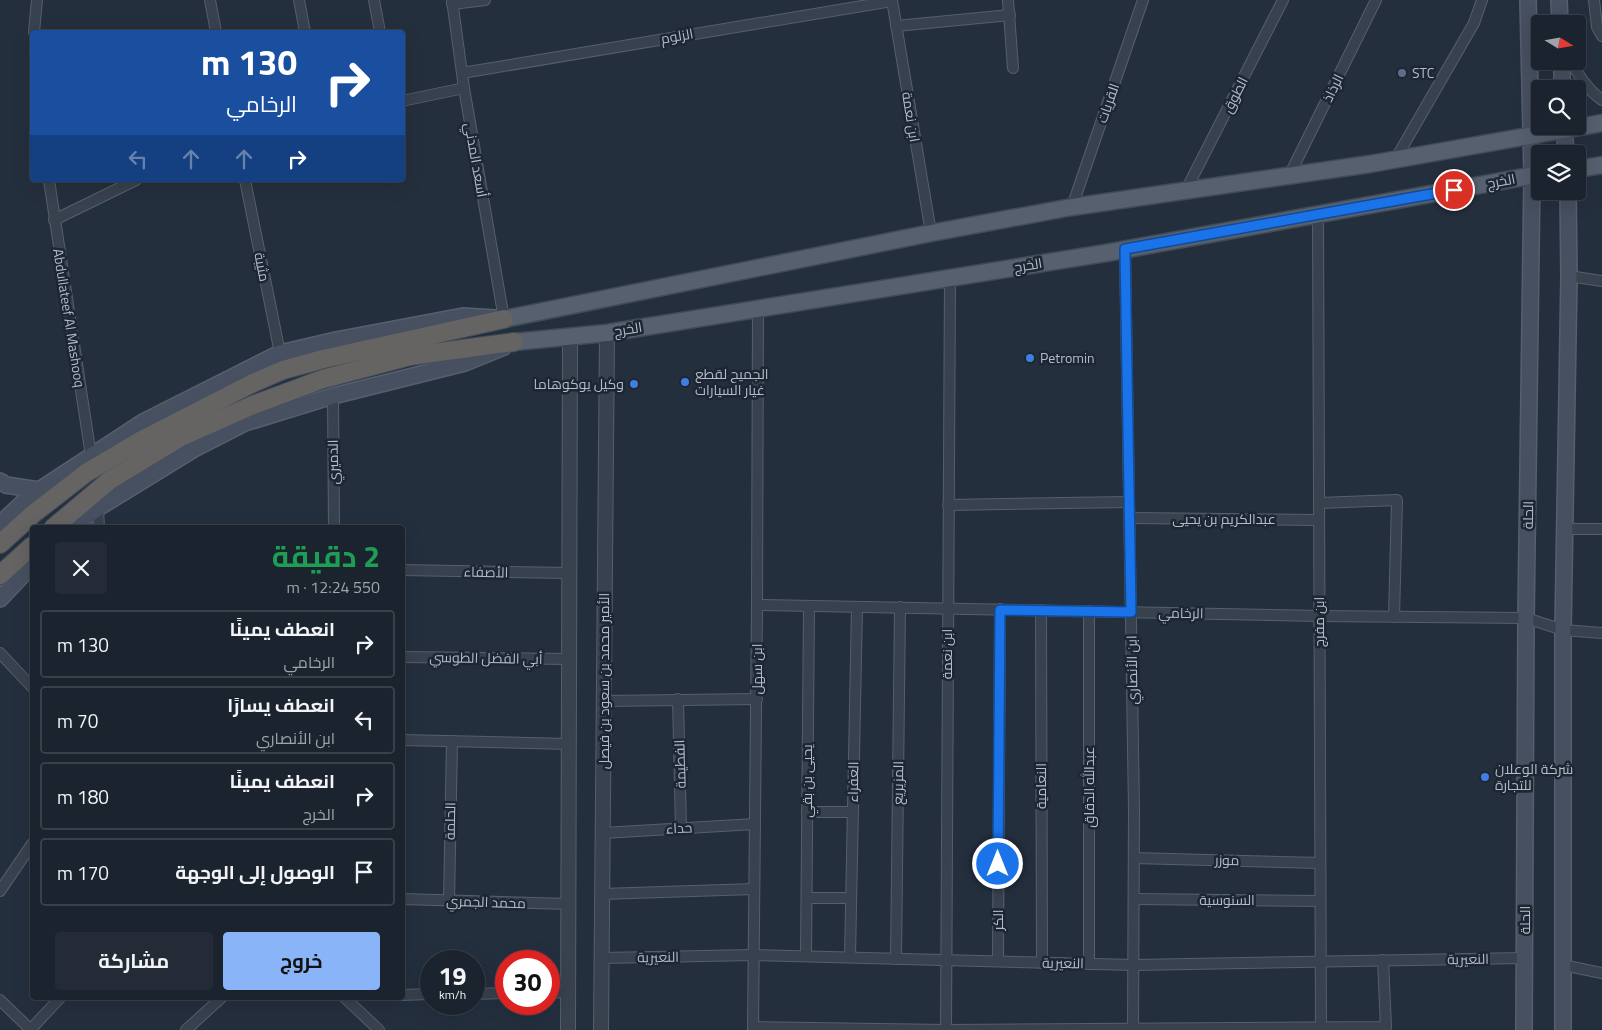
<!DOCTYPE html>
<html lang="ar">
<head>
<meta charset="utf-8">
<style>
	:root { --surface:#1b232e; --page:#242b36; --text:#f1f3f6; --muted:#a0a4aa; --line:#39404a; --accent:#8ab4f8 }
	body { margin:0; font-family:"Titillium Web",Cairo,sans-serif; background:var(--page); color:var(--text); direction:rtl; height:100vh; display:flex; flex-direction:column; font-size:19px; white-space:nowrap }
	* { box-sizing:border-box; margin:0 }
	p { font-size:16px; color:var(--muted) }
	.icon { flex:none; width:28px; height:28px; fill:none; stroke:currentColor; stroke-width:2; stroke-linecap:round; stroke-linejoin:round }
	.map { position:relative; flex:1; overflow:hidden; direction:ltr }
	.panel { position:absolute; left:30px; top:525px; width:375px; height:475px; display:flex; flex-direction:column; background:var(--surface); border-radius:5px; box-shadow:0 5px 20px #0002,0 0 0 1px var(--line); direction:rtl }
	.panel>* { flex:none }
	.hud { position:absolute; left:30px; top:30px; width:375px; height:152px; border-radius:5px; box-shadow:0 5px 20px #0002,0 0 0 1px var(--line); direction:rtl; background:#1a4fa0; color:#fff; overflow:hidden }
	.needle { width:32px; rotate:101deg }
	.tools { position:absolute; left:1531px; top:15px; display:grid; gap:10px }
	.tools a { display:grid; place-items:center; width:55px; height:55px; border-radius:5px; background:var(--surface); box-shadow:0 5px 20px #0002,0 0 0 1px var(--line); font-size:25px }
	.speed { position:absolute; left:420px; top:950px; display:flex; gap:10px; font-size:25px; font-weight:700; text-align:center }
	.speed>* { display:grid; place-content:center; width:65px; height:65px; border-radius:50%; background:var(--surface); box-shadow:0 5px 20px #0002,0 0 0 1px var(--line); line-height:1 }
	.speed small { font-size:12px; font-weight:400 }
	.speed .limit { border:8px solid #d22; background:#fff; color:#111 }
	.pin { position:absolute; display:grid; place-items:center; width:42px; height:42px; color:#fff; margin:-21px; border:2px solid #fff; border-radius:50%; box-shadow:0 1px 5px #0007 }
	.me { position:absolute; width:55px; margin:-28px; rotate:0deg; stroke-linejoin:round; filter:drop-shadow(0 0 4px #0008) }
	.turn { display:flex; align-items:center; gap:18px; height:105px; padding:0 25px; font-size:22px }
	.turn .icon { width:65px; height:65px; stroke-width:2.5 }
	.turn b { display:block; font-size:35px; line-height:42px }
	.lanes { display:flex; align-items:center; height:48px; padding:0 25px; background:#0003; justify-content:center; gap:25px; direction:ltr }
	.lanes .off { opacity:.35 }
	.round { display:grid; place-items:center; flex:none; width:52px; height:52px; border-radius:5px; background:var(--page) }
	.summary { display:flex; align-items:center; justify-content:space-between; height:85px; padding:0 25px }
	h1 { font-size:30px; font-weight:700; line-height:38px; color:#1e9e55 }
	.primary-button { display:flex; gap:10px; margin-top:auto; padding:10px 25px }
	.primary-button a { flex:1; height:58px; border-radius:5px; background:var(--accent); color:#111; font-size:20px; font-weight:700; line-height:58px; text-align:center }
	.primary-button a+a { background:var(--page); color:var(--text) }
	ul { padding:0; list-style:none }
	li { display:flex; align-items:center; gap:15px; height:68px; margin:0 10px 8px; padding:0 15px; border:2px solid var(--line); border-radius:5px }
	li div { flex:1 }
	li b { display:block; font-size:19px }
	li em { font-style:normal }
	.map>svg:first-child { display:block }
	.lines { fill:none; stroke-linecap:round; stroke-linejoin:round }
	.minor-casing { stroke:#565f6c; stroke-width:12 }
	.tertiary-casing { stroke:#565f6c; stroke-width:16 }
	.secondary-casing { stroke:#565f6c; stroke-width:18 }
	.primary-casing { stroke:#414a57; stroke-width:19 }
	.trunk-casing { stroke:#434c59; stroke-width:20 }
	.minor { stroke:#38414e; stroke-width:10 }
	.tertiary { stroke:#38414e; stroke-width:14 }
	.secondary { stroke:#465061; stroke-width:15 }
	.primary { stroke:#56606e; stroke-width:16 }
	.trunk { stroke:#656462; stroke-width:18 }
	.route-casing { stroke:#114b97; stroke-width:12 }
	.route { stroke:#1a73e8; stroke-width:9 }
	.service-dot { fill:#5c6f8a; stroke:#1d2633; stroke-width:2 }
	.shop-dot { fill:#3f7fe0; stroke:#1d2633; stroke-width:2 }
	.labels { text-anchor:middle; stroke-width:5; stroke-linejoin:round; paint-order:stroke }
	.street-label { font-size:14px; fill:#b4bcc9; stroke:#1d2633 }
	.poi-label { font-size:14px; fill:#b4bcc9; stroke:#1d2633; text-anchor:start }
</style>
</head>
<body>
<div class="map">
<svg width="1602" height="1030" viewBox="0 0 1602 1030">
	<rect width="100%" height="100%" fill="#242f3e"/>
	<g class="lines">
		<g class="minor-casing">
			<g id="minor">
				<polyline points="210,0 216,32"/>
				<polyline points="299,0 305,32"/>
				<polyline points="374,0 380,32"/>
				<polyline points="452,0 464,88 504,319"/>
				<polyline points="892,0 931,233"/>
				<polyline points="1008,0 1013,68"/>
				<polyline points="1594,0 1597,27 1602,36"/>
				<polyline points="452,4 485,0"/>
				<polyline points="896,26 1010,15"/>
				<polyline points="34,32 37,0"/>
				<path d="M1571,61c8,16 17,29 31,39"/>
				<polyline points="462,73 892,1"/>
				<polyline points="402,101 464,88"/>
				<polyline points="1395,160 1474,23 1482,0"/>
				<polyline points="1289,176 1376,0"/>
				<polyline points="49,180 91,456"/>
				<polyline points="245,180 280,353"/>
				<polyline points="1186,190 1283,0"/>
				<polyline points="1072,207 1143,0"/>
				<polyline points="1318,215 1321,1030"/>
				<polyline points="54,220 136,180"/>
				<polyline points="1125,249 1134,810 1133,1030"/>
				<polyline points="1569,276 1602,281"/>
				<polyline points="333,396 334,528"/>
				<polyline points="1319,503 1397,500 1394,617"/>
				<polyline points="948,505 1129,502"/>
				<polyline points="98,508 99,528"/>
				<polyline points="1130,518 1319,520"/>
				<polyline points="1566,529 1602,529"/>
				<polyline points="402,570 570,573"/>
				<polyline points="757,605 1319,616 1526,618 1563,630 1602,633"/>
				<polyline points="1041,610 1042,963"/>
				<polyline points="1089,611 1089,964"/>
				<polyline points="0,653 32,687"/>
				<polyline points="402,657 569,659"/>
				<polyline points="678,699 681,828"/>
				<polyline points="604,701 757,699"/>
				<polyline points="402,740 569,744"/>
				<polyline points="807,812 852,812"/>
				<polyline points="603,833 755,824"/>
				<polyline points="1134,858 1320,863"/>
				<polyline points="0,891 32,844"/>
				<polyline points="602,894 754,889"/>
				<polyline points="807,898 851,898"/>
				<polyline points="402,899 569,904"/>
				<polyline points="1134,899 1320,901"/>
				<polyline points="449,901 452,741"/>
				<polyline points="806,956 809,606"/>
				<polyline points="850,957 857,607"/>
				<polyline points="602,958 754,955 1134,965 1525,958"/>
				<polyline points="896,959 900,607"/>
				<polyline points="998,961 1000,609"/>
				<polyline points="1563,965 1602,973"/>
				<polyline points="549,993 568,992"/>
				<polyline points="474,994 506,993"/>
				<polyline points="402,995 431,994"/>
				<polyline points="345,998 379,1030"/>
				<polyline points="0,1000 31,1030"/>
				<polyline points="753,1027 946,1030 1386,1027 1383,960"/>
				<polyline points="30,1030 60,998"/>
				<polyline points="186,1030 221,998"/>
				<polyline points="753,1030 757,605 758,308"/>
				<polyline points="946,1030 950,277"/>
			</g>
		</g>
		<g class="tertiary-casing">
			<g id="tertiary">
				<polyline points="568,1030 570,338"/>
				<polyline points="601,1030 607,333"/>
			</g>
		</g>
		<g class="secondary-casing">
			<g id="secondary">
				<polyline points="1559,0 1560,24"/>
				<polyline points="1562,61 1562,89"/>
				<polyline points="1564,126 1566,154"/>
				<polyline points="0,481 6,485 39,490"/>
				<polyline points="0,524 30,496 143,422 280,353 336,340 463,316 495,318"/>
				<polyline points="71,528 98,508 194,449 245,423 333,396 465,363 504,347"/>
				<polyline points="0,599 32,565"/>
				<polyline points="1524,1030 1526,618 1532,175 1528,0"/>
				<polyline points="1563,1030 1563,630 1569,276 1568,191"/>
			</g>
		</g>
		<g class="primary-casing">
			<g id="primary">
				<polyline points="1578,169 1602,165"/>
				<polyline points="504,319 931,233 1072,207 1370,164 1602,123"/>
				<polyline points="514,342 607,333 1106,253 1540,174"/>
			</g>
		</g>
		<g class="trunk-casing">
			<g id="trunk">
				<polyline points="53,528 110,480 181,437 253,405 323,379 410,356 514,342"/>
				<polyline points="0,544 33,514 86,473 140,441 253,383 283,370 323,359 504,319"/>
				<polyline points="0,575 32,546"/>
			</g>
		</g>
		<use href="#minor" class="minor"/>
		<use href="#tertiary" class="tertiary"/>
		<use href="#secondary" class="secondary"/>
		<use href="#primary" class="primary"/>
		<use href="#trunk" class="trunk"/>
	</g>
	<g class="lines">
		<g class="route-casing">
			<polyline id="route" points="998,864 1000,610 1131,612 1125,249 1454,190"/>
		</g>
		<use href="#route" class="route"/>
	</g>
	<circle class="service-dot" cx="1402" cy="73" r="5"/>
	<g class="shop-dot">
		<circle cx="1030" cy="358" r="5"/>
		<circle cx="685" cy="382" r="5"/>
		<circle cx="634" cy="384" r="5"/>
		<circle cx="1485" cy="777" r="5"/>
	</g>
	<g class="labels">
		<g class="street-label">
			<text transform="translate(677 36) rotate(-10)" y="5">الزلوم</text>
			<text transform="translate(1333 88) rotate(-64)" y="5">الرذاذ</text>
			<text transform="translate(1235 95) rotate(-63)" y="5">الطوق</text>
			<text transform="translate(1108 103) rotate(-71)" y="5">القريات</text>
			<text transform="translate(911 117) rotate(81)" y="5">ابن نعمة</text>
			<text transform="translate(476 160) rotate(80)" y="5">أسعد المدني</text>
			<text transform="translate(1501 181) rotate(-11)" y="5">الخرج</text>
			<text transform="translate(1028 265) rotate(-9)" y="5">الخرج</text>
			<text transform="translate(262 267) rotate(79)" y="5">مثيبة</text>
			<text transform="translate(69 318) rotate(81)" y="5">Abdullateef Al Mashooq</text>
			<text transform="translate(628 329) rotate(-9)" y="5">الخرج</text>
			<text transform="translate(333 462) rotate(-91)" y="5">الدميري</text>
			<text transform="translate(1528 515) rotate(-89)" y="5">الحلة</text>
			<text x="1224" y="524">عبدالكريم بن يحيى</text>
			<text transform="translate(486 572) rotate(1)" y="5">الأصفاء</text>
			<text transform="translate(1181 613) rotate(1)" y="5">الرخامي</text>
			<text transform="translate(1319 622) rotate(-90)" y="5">ابن مفرج</text>
			<text transform="translate(947 654) rotate(-90)" y="5">ابن نعمة</text>
			<text transform="translate(486 658) rotate(1)" y="5">أبي الفضل الطوسي</text>
			<text transform="translate(757 669) rotate(-90)" y="5">ابن سهل</text>
			<text transform="translate(1132 670) rotate(-91)" y="5">ابن الأنصاري</text>
			<text transform="translate(604 681) rotate(-90)" y="5">الأمير محمد بن سعود بن فيصل</text>
			<text transform="translate(680 764) rotate(-92)" y="5">الفطيمة</text>
			<text transform="translate(807 781) rotate(-90)" y="5">يحيى بن بقي</text>
			<text transform="translate(853 782) rotate(-89)" y="5">العفراء</text>
			<text transform="translate(898 783) rotate(-89)" y="5">المزيريع</text>
			<text transform="translate(1041 786) rotate(-90)" y="5">النعامية</text>
			<text transform="translate(1089 787) rotate(-90)" y="5">عبدالله الدقاق</text>
			<text transform="translate(450 821) rotate(-89)" y="5">الحلمة</text>
			<text transform="translate(679 828) rotate(-3)" y="5">حداء</text>
			<text transform="translate(1227 860) rotate(1)" y="5">موزر</text>
			<text x="1227" y="905">السنوسية</text>
			<text transform="translate(486 902) rotate(2)" y="5">محمد الجمري</text>
			<text transform="translate(998 920) rotate(-90)" y="5">الكر</text>
			<text transform="translate(1525 920) rotate(-90)" y="5">الحلة</text>
			<text transform="translate(658 957) rotate(-1)" y="5">النعيرية</text>
			<text transform="translate(1468 959) rotate(-1)" y="5">النعيرية</text>
			<text transform="translate(1063 963) rotate(1)" y="5">النعيرية</text>
		</g>
		<g class="poi-label">
			<text x="1412" y="78">STC</text>
			<text x="1040" y="363">Petromin</text>
			<text x="695" y="379">الجميح لقطع<tspan x="695" dy="16">غيار السيارات</tspan></text>
			<text x="624" y="389" text-anchor="end">وكيل يوكوهاما</text>
			<text x="1495" y="774">شركة الوعلان<tspan x="1495" dy="16">للتجارة</tspan></text>
		</g>
	</g>
</svg>
<div class="tools">
<a><svg class="needle" viewBox="-14 -14 28 28"><path d="M0-13l5 13h-10z" fill="#e53935"/><path d="M0 13l5-13h-10z" fill="#a0a4aa"/></svg></a>
<a><svg class="icon" aria-label="search" viewBox="0 0 24 24"><circle cx="10" cy="10" r="6"/><path d="M15 15l6 6"/></svg></a>
<a><svg class="icon" aria-label="layers" viewBox="0 0 24 24"><path d="M12 4l9 5-9 5-9-5zM3 14l9 5 9-5"/></svg></a>
</div>
<div class="speed"><div>19<small>km/h</small></div><div class="limit">30</div></div>
<div class="pin" style="left:1454px;top:190px;background:#d93025"><svg class="icon" aria-label="arrive" viewBox="0 0 24 24"><path d="M6 21V4h12l-3 4 3 4H6"/></svg></div>
<svg class="me" style="left:998px;top:864px" viewBox="-20 -20 40 40"><circle r="17" fill="#1a73e8" stroke="#fff" stroke-width="3"/><path d="M0-11L8 9 0 5-8 9z" fill="#fff"/></svg>
<div class="hud">
<div class="turn"><svg class="icon" aria-label="right" viewBox="0 0 24 24"><path d="M7 20v-9h11M14 6l5 5-5 5"/></svg><div><b>130 m</b>الرخامي</div></div>
<div class="lanes"><svg class="icon off" aria-label="left" viewBox="0 0 24 24"><path d="M17 20v-9H6M10 6l-5 5 5 5"/></svg><svg class="icon off" aria-label="ahead" viewBox="0 0 24 24"><path d="M12 20V5M6 11l6-6 6 6"/></svg><svg class="icon off" aria-label="ahead" viewBox="0 0 24 24"><path d="M12 20V5M6 11l6-6 6 6"/></svg><svg class="icon" aria-label="right" viewBox="0 0 24 24"><path d="M7 20v-9h11M14 6l5 5-5 5"/></svg></div>
</div>
<section class="panel">
<div class="summary"><div><h1>2 دقيقة</h1><p>550 m · 12:24</p></div><a class="round"><svg class="icon" aria-label="close" viewBox="0 0 24 24"><path d="M6 6l12 12M18 6L6 18"/></svg></a></div>
<ul>
<li><svg class="icon" aria-label="right" viewBox="0 0 24 24"><path d="M7 20v-9h11M14 6l5 5-5 5"/></svg><div><b>انعطف يمينًا</b><p>الرخامي</p></div><em>130 m</em></li>
<li><svg class="icon" aria-label="left" viewBox="0 0 24 24"><path d="M17 20v-9H6M10 6l-5 5 5 5"/></svg><div><b>انعطف يسارًا</b><p>ابن الأنصاري</p></div><em>70 m</em></li>
<li><svg class="icon" aria-label="right" viewBox="0 0 24 24"><path d="M7 20v-9h11M14 6l5 5-5 5"/></svg><div><b>انعطف يمينًا</b><p>الخرج</p></div><em>180 m</em></li>
<li><svg class="icon" aria-label="arrive" viewBox="0 0 24 24"><path d="M6 21V4h12l-3 4 3 4H6"/></svg><div><b>الوصول إلى الوجهة</b></div><em>170 m</em></li>
</ul>
<div class="primary-button"><a>خروج</a><a>مشاركة</a></div>
</section>
</div>
</body>
</html>
